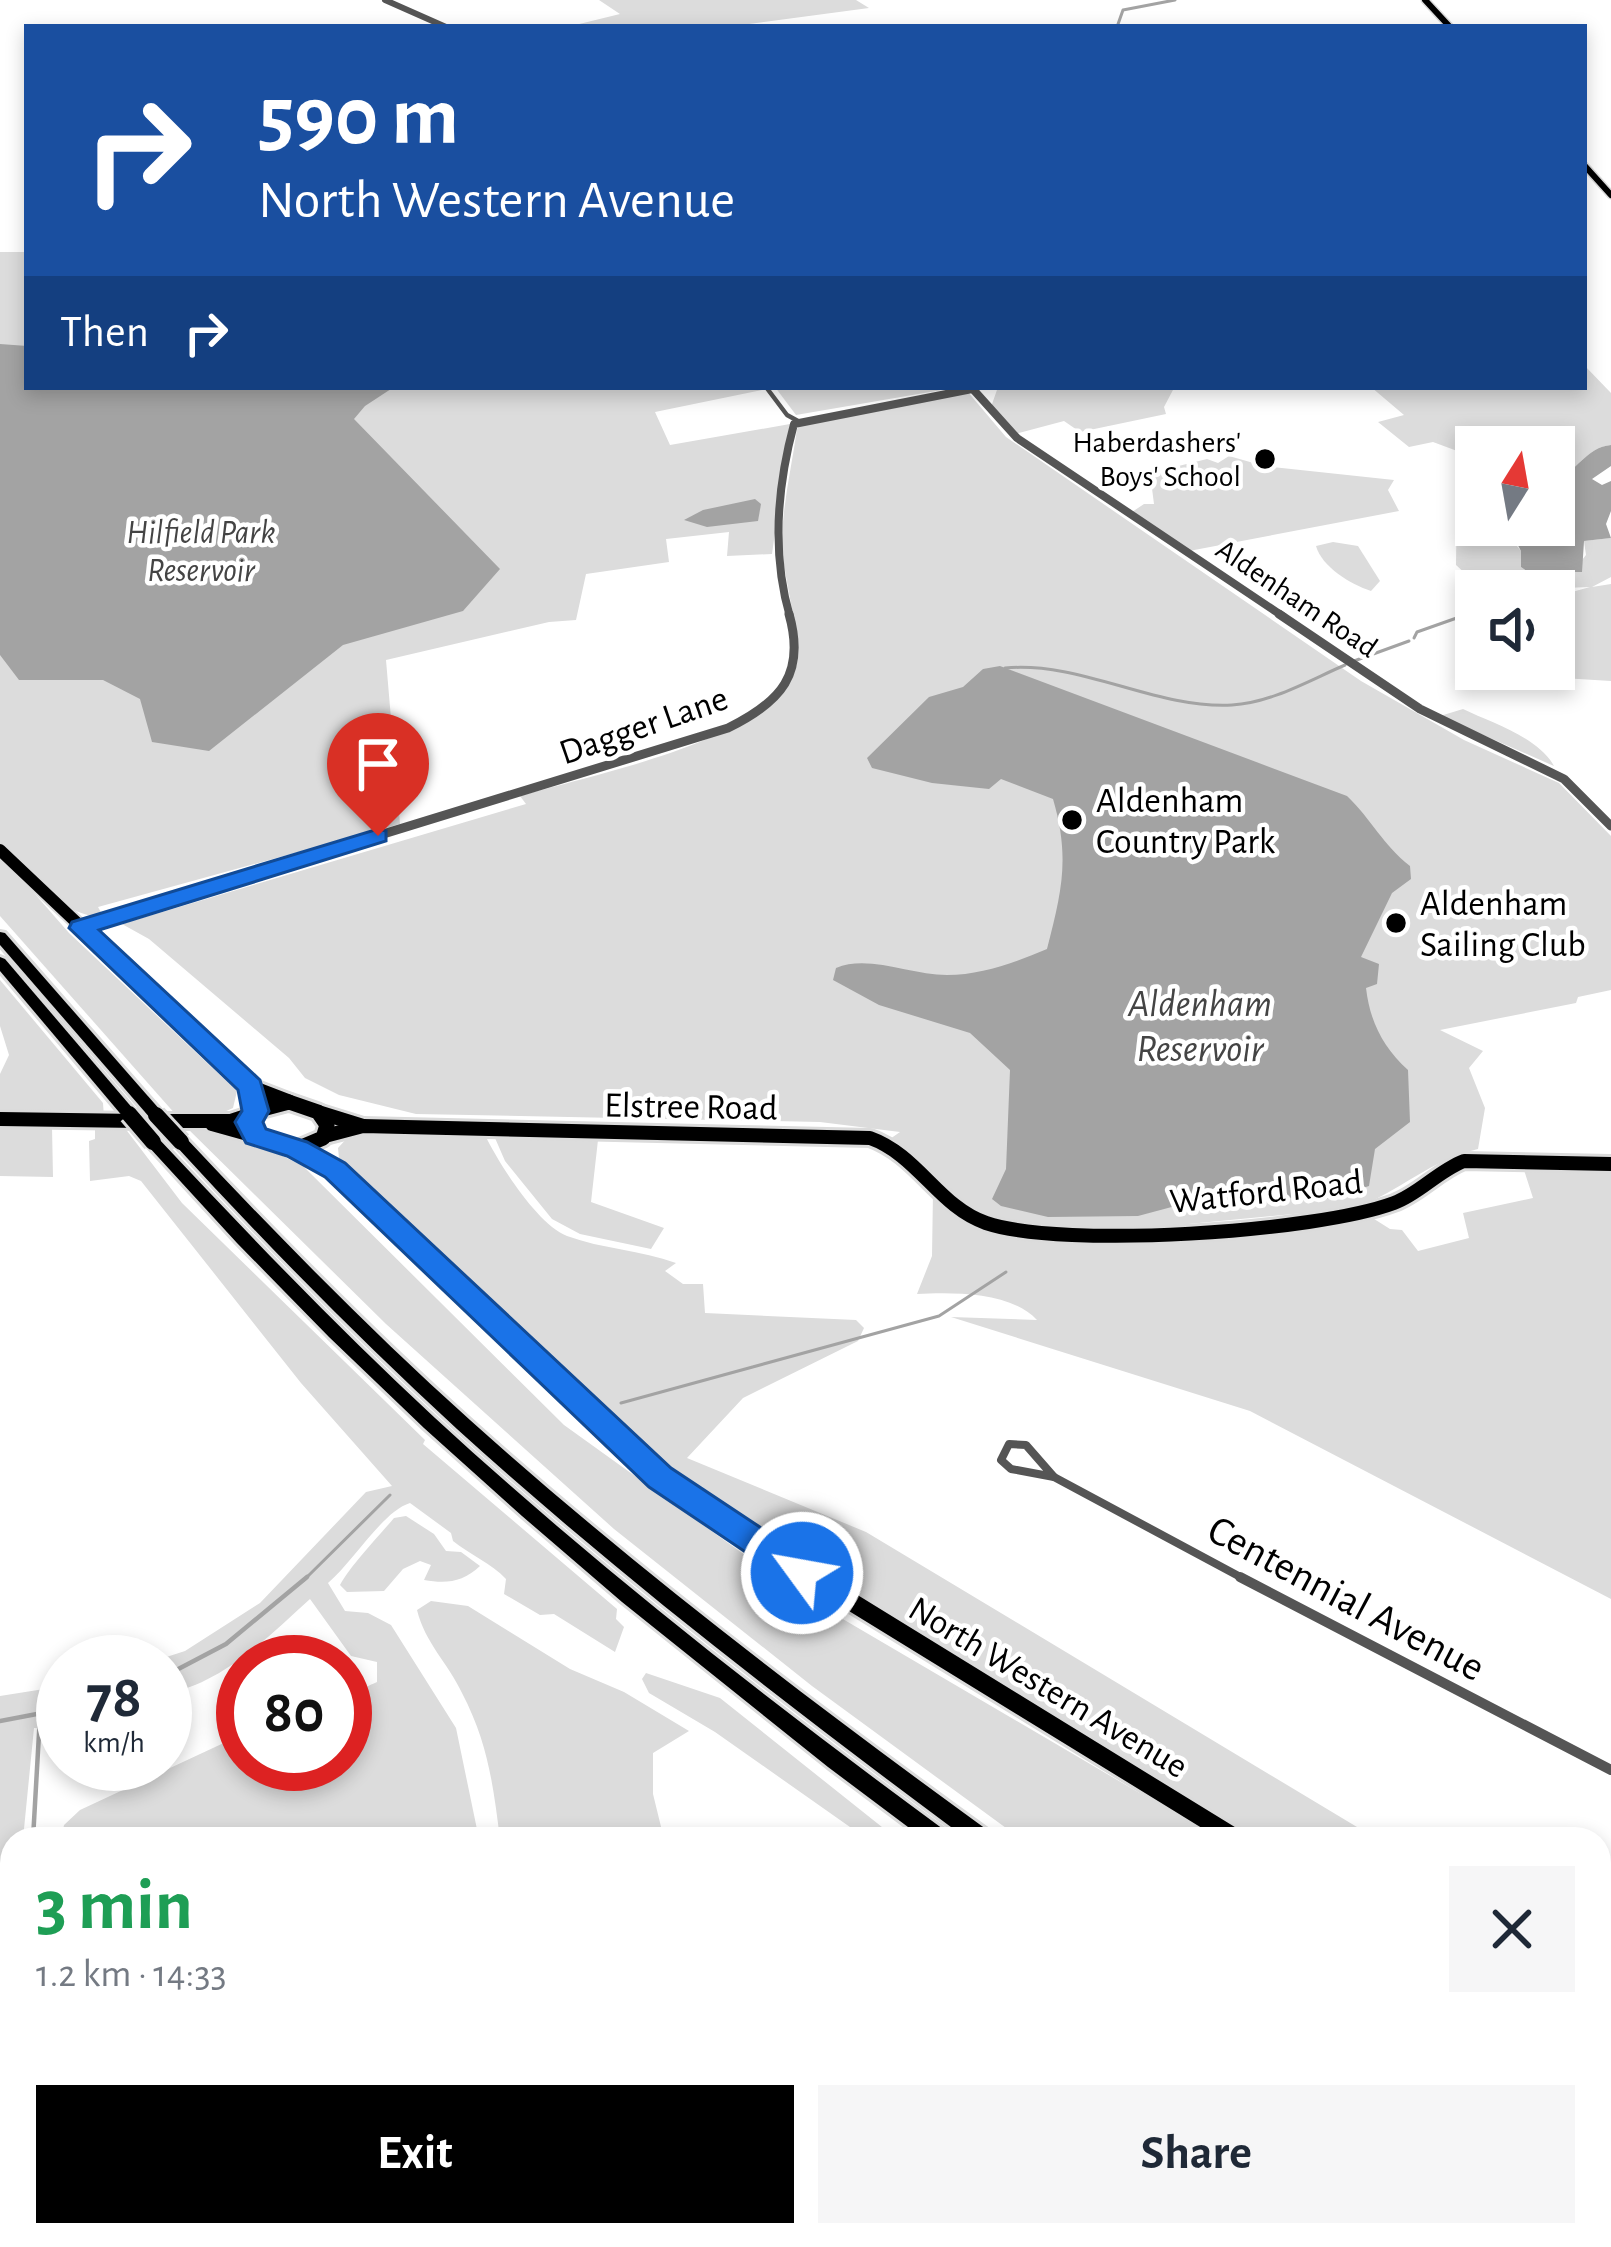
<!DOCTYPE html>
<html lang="en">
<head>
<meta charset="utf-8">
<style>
	:root { --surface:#fff; --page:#f6f6f7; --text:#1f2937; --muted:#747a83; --accent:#000 }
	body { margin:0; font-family:"Alegreya Sans",sans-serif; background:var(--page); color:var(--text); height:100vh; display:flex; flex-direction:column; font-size:45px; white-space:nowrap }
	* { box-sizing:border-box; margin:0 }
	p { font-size:39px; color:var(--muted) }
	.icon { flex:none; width:66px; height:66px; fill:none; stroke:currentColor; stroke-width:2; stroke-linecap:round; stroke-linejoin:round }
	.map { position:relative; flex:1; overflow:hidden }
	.panel { position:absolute; left:0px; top:1827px; width:1611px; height:420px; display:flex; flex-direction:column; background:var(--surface); border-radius:36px 36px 0 0; box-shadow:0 6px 18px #0003 }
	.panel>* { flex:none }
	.banner { position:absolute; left:24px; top:24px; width:1563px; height:366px; border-radius:0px; box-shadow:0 6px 18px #0003; background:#1a4fa0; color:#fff; overflow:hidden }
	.needle { width:78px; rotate:11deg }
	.tools { position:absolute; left:1455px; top:426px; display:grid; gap:24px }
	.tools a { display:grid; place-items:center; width:120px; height:120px; border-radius:0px; background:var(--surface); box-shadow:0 6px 18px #0003; font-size:60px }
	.speed { position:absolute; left:36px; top:1635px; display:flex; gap:24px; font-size:60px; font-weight:700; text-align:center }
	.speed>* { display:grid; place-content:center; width:156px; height:156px; border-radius:50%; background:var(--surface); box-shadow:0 6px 18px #0003; line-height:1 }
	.speed small { font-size:30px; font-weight:400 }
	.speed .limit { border:18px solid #d22; background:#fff; color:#111 }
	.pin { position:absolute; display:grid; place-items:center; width:102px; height:102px; color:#fff; margin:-123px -51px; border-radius:50% 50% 50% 0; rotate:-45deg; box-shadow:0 0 12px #0007 }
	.pin .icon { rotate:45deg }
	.me { position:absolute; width:132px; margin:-66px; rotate:302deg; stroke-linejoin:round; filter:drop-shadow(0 0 9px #0008) }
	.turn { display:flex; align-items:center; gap:42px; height:252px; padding:0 36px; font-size:54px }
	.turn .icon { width:156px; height:156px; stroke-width:2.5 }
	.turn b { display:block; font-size:84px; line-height:102px }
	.then { display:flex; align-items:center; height:114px; padding:0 36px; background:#0003; gap:24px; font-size:45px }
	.round { display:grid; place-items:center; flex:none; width:126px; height:126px; border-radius:0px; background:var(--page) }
	.head { display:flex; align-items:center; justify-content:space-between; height:204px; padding:0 36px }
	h1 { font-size:72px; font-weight:600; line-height:90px; color:#1e9e55 }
	.cta { display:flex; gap:24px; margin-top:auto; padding:24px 36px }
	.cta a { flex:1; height:138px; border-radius:0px; background:var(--accent); color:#fff; font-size:48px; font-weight:600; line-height:138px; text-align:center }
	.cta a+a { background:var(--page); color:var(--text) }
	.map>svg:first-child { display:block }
	.green { fill:#dcdcdc }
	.water { fill:#a3a3a3 }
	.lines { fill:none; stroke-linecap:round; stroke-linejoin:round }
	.stream-far1 { stroke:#a3a3a3; stroke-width:3 }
	.stream { stroke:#a3a3a3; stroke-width:4.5 }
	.primary-far1-casing { stroke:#dbdbdb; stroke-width:9 }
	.primary-casing { stroke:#dbdbdb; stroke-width:20 }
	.trunk-far2-casing { stroke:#dbdbdb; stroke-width:16 }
	.trunk-far1-casing { stroke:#dbdbdb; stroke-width:21 }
	.trunk-casing { stroke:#dbdbdb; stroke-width:24 }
	.motorway-casing { stroke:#dbdbdb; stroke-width:6 }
	.minor-far2 { stroke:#555; stroke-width:4.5 }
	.minor-far1 { stroke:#555; stroke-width:8 }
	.minor { stroke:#555; stroke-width:10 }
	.tertiary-far2 { stroke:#555; stroke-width:6 }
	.tertiary-far1 { stroke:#555; stroke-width:8 }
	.tertiary { stroke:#555; stroke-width:9 }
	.primary-far1 { stroke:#000; stroke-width:6 }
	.primary { stroke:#000; stroke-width:14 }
	.trunk-far2 { stroke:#000; stroke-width:12 }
	.trunk-far1 { stroke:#000; stroke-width:15 }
	.trunk { stroke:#000; stroke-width:18 }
	.motorway { fill:#000; fill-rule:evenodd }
	.motorway-bridge-casing { stroke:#dbdbdb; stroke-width:22; stroke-linecap:butt }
	.motorway-bridge { stroke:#000; stroke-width:16 }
	.route { fill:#1a73e8; stroke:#114b97; stroke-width:3 }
	.poi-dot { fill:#000; stroke:#fff; stroke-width:4.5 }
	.labels { text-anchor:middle; stroke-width:9; stroke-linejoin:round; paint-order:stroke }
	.far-poi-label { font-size:30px; fill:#000; stroke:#fff; text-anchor:end }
	.far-street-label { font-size:30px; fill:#000; stroke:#fff }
	.far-water-label { font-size:33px; font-style:italic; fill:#444; stroke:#fff }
	.street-label { font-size:36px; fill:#000; stroke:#fff }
	.poi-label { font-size:36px; fill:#000; stroke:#fff; text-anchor:start }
	.water-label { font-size:39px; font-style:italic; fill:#444; stroke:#fff }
	.near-street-label { font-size:42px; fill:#000; stroke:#fff }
</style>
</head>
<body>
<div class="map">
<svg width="1611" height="2247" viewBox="0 0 1611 2247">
	<rect width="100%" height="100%" fill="#fff"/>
	<g class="green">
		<polygon points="599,0 856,0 869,8 727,27 567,27 620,14"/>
		<path d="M0,252h27v135h732l3,3 -107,22 15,33 120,-21 -18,130 -45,2 2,-24 -63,7 3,23 -83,12 -10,46 -27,2 -163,38 14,164 -302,83 5,9c-38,5 -78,-50 -103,-74z"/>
		<path d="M1584,365l27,28v52c-25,2 -34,28 -57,34v-32h-78v11l-43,-16 -24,5 -31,-25 26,-7 -33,-28h213z"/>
		<polygon points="775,387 959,387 796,415"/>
		<polygon points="998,387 1174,388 1164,407 1166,414 1080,432 1064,421 1015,434 991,407"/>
		<path d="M967,391l39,46 355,244 103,59 95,43 52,53v154l-33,7 -2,6 -136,27 43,21 -14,17 16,40 -7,41c-46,10 -79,43 -123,59l-250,24 -112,-11 -25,-10 -58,-60 -20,-12 10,-7 -80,-10 -404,-8 -77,-19 -34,-17 -16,-20 -140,-119 -27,-15 404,-120 -6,-8c69,-21 255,-56 276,-129 8,-24 -15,-95 -14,-128 1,-37 10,-74 15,-110l4,-5z"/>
		<polygon points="1229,456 1264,466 1394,480 1388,490 1399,511 1189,551 1132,512 1144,504 1154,504 1150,473 1207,459 1218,463"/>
		<polygon points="1457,485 1476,486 1476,525 1554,525 1554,519 1564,527 1560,533 1525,529 1511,539 1521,551 1521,567 1528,572 1571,574 1586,555 1584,541 1611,538 1611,577 1592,587 1611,584 1611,681 1562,678 1565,644 1554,637 1554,597 1590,587 1484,591 1456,565"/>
		<path d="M1333,542l25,4 22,35 -9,10c-21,-7 -49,-24 -55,-45z"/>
		<path d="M1463,709c29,14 75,28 91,57l-114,-50z"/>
		<polygon points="0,854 69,933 237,1091 233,1108 213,1117 177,1116 0,916"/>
		<polygon points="0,980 103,1103 104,1117 0,1113 0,1074 9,1055 0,1026"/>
		<polygon points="0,1121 76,1126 52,1127 53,1177 0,1176"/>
		<path d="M121,1123l61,80 243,237 -2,4 194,165 -1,10 8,8 -9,25 -61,-38 -14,1 -36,-21 2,-15c-14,-15 -37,-25 -53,-38l-2,-8 -41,-30c-27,8 -57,59 -82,80l17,28 23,2 23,12 65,103 23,111h-418l3,-14 16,-15 163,-76v30h29v24l73,-24v-6l23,-20 -3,-9 -10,-2c-18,-25 -3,-34 22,-45v-20l-26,-6 -41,-57c-42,38 -87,84 -145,95v-32h-14l34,-11 75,-48 106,-111 26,-6 -91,-103 -160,-202 -12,-5 -39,5 -1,-40 6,-2v-13z"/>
		<polygon points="185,1126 250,1140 303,1166 564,1425 795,1591 1218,1839 1021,1839 812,1686 614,1529 386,1324"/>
		<path d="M367,1133l118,2c14,29 52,89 82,101 35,13 74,14 109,27l-11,8 18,13h20l2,29 151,7 8,8 -6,13 -115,57 -56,60 179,74 511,307h-124l-515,-317 -84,-64 -285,-266 -30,-34 -1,-10 11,-12z"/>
		<polygon points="495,1138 598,1140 591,1202 664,1228 651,1249 580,1234 552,1219 505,1161"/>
		<path d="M1523,1167l88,2v430l-361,-188 -299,-94 86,3c-26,-28 -83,-28 -120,-26l15,-38 1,-64 38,35 50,7 170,2 180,-19 19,12 12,1 16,21 51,-13 -6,-25 70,-15z"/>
		<path d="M406,1516l28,18 12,17 15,1 19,14c-17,16 -33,18 -56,14l7,-15 -11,-4 -17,8 -19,22 -37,1 -7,-7c11,-20 38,-48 54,-67z"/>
		<path d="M431,1601l37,5 102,63 54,23 65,39 -36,22v41l11,45h-164c-7,-55 -12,-96 -38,-146 -14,-30 -37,-50 -45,-83z"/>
		<polygon points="646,1673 720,1698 897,1839 867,1839 715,1732 649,1693 642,1679"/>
		<polygon points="63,1686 63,1724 53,1729 34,1728 23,1839 12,1839 12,1914 0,1962 0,1696"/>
		<polygon points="1599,2073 1611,2080 1611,2231 1599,2224"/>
		<polygon points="12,2136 12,2235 105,2235 37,2247 2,2247"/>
		<polygon points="189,2235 375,2235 365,2247 133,2247"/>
		<polygon points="827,2235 1129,2235 1109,2247 805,2247"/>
	</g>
	<g class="water">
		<polygon points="0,344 27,346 27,387 394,387 365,406 354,419 500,569 463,611 343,645 209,751 152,742 140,699 103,680 19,680 0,655"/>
		<path d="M1611,445v21l-19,13 10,6 9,-4v30l-5,13 5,14 -27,3 -2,31h-54l-7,-5v-16l-10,-19 53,-2 -10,-11v-40c23,-6 32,-32 57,-34z"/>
		<polygon points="755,499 761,504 758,521 707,527 684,520 703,510"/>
		<path d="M1000,666l347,130c25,24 36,49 63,70l1,13 -19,14 -31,64 18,7 -2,20 -11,4c4,34 17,59 42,82l2,52 -35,27 -6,37 -45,14 -100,-7 -86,23 -90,1 -47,-11 -9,-7 14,-30 4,-99 -40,-37 -91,-28 -46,-25 3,-12c32,-14 75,7 111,7 35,0 69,-13 100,-26 15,-58 23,-92 6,-150l-52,-20 -12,10 -57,-6 -60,-15 -5,-10 62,-61 34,-10 20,-18z"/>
	</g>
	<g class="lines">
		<g class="stream-far1">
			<polyline points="1117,27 1123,10 1175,0"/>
			<polyline points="1492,591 1520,583 1528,572"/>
			<polyline points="1414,638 1417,632 1468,614 1471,596 1476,595"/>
			<polyline points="1354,661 1409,641"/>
			<path d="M1005,668c78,-7 149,41 227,37 39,-2 78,-25 113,-40"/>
			<polyline points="621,1403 939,1316 1006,1272"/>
			<polyline points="304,1580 390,1495"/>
		</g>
		<g class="stream">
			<polyline points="165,1676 226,1644 307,1577"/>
			<polyline points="0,1721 63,1709"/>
			<polyline points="33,1839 40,1716"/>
			<polyline points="0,1992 12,1936"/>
		</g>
		<g class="primary-far1-casing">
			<g id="primary-far1">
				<polyline points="1425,0 1450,27"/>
				<polyline points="1584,165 1611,195"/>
			</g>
		</g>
		<g class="primary-casing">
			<g id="primary">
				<polyline points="318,1112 363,1126"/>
				<polyline points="0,1119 138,1121"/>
				<polyline points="159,1121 231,1121 252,1114"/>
				<polyline points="212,1124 255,1136"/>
				<path d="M325,1136l38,-10 507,12c48,17 69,69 116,85 79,26 330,9 408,-20 25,-9 44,-32 70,-42l147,3"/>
			</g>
		</g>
		<g class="trunk-far2-casing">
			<polyline id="trunk-far2" points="0,850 206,1045"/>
		</g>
		<g class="trunk-far1-casing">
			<g id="trunk-far1">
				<polyline points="203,1042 250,1087 289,1102"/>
				<polygon points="289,1102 318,1112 327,1125 323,1138 297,1149 255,1136 249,1120 255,1111"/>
				<polyline points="297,1149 335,1170 660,1478 816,1580"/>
			</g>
		</g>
		<g class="trunk-casing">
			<g id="trunk">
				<polyline points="811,1577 1237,1839"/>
				<polyline points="1599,2060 1611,2067"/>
			</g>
		</g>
		<g class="motorway-casing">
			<g id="motorway">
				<polygon points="0,932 5,933 161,1111 163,1115 161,1119 151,1119 0,945"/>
				<polygon points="0,957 5,959 134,1110 136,1114 134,1118 124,1118 0,971"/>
				<path d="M153,1137l5,1c90,96 181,191 277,280 162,149 335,284 512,414l3,7h-26l-96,-72 -206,-165 -100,-86 -98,-88 -95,-91 -92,-94 -89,-97 -3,-4 3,-4z"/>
				<path d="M181,1137l5,1c92,98 185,193 284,282 165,148 341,282 520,412l3,7h-26c-175,-130 -348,-263 -510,-410 -98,-90 -191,-185 -281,-283l-3,-4 3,-4z"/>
				<path d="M1599,2234l8,5 3,8c-16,0 -35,0 -42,-12z"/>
				<path d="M1515,2235c16,0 34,-5 41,12 -16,0 -34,0 -41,-12z"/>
			</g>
		</g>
		<polyline class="minor-far2" points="766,387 787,415 798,421"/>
		<g class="minor-far1">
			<polygon points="1009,1444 1026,1445 1054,1477 1011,1469 1001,1460"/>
			<polyline points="1054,1477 1246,1580"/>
		</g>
		<polyline class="minor" points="1240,1577 1611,1770"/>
		<polyline class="tertiary-far2" points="385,0 446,27"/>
		<g class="tertiary-far1">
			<polyline points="971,387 1017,438 1284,617"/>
			<path d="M790,617c-18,-62 -13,-130 4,-193l178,-35"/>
		</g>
		<g class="tertiary">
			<polyline points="1279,614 1420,709 1564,779 1611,826"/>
			<path d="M81,927l647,-199c53,-26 78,-54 61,-114"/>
		</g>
		<use href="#primary-far1" class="primary-far1"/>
		<use href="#primary" class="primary"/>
		<use href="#trunk-far2" class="trunk-far2"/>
		<use href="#trunk-far1" class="trunk-far1"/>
		<use href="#trunk" class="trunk"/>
		<use href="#motorway" class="motorway"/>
		<g class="motorway-bridge-casing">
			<g id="motorway-bridge">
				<polyline points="129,1114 153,1142"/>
				<polyline points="156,1115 181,1142"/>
			</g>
		</g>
		<use href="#motorway-bridge" class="motorway-bridge"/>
	</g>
	<polygon class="route" points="378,829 386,831 386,841 99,930 260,1080 269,1111 263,1122 266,1129 307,1142 345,1163 671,1468 814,1563 818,1573 814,1582 802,1587 790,1582 649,1487 325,1177 287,1156 246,1143 235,1122 242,1111 238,1090 69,928 72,922"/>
	<g class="poi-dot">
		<circle cx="1265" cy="459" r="12"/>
		<circle cx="1072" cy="820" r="12"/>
		<circle cx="1396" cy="923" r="12"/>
	</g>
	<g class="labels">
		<g class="far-poi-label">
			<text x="1241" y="452">Haberdashers'<tspan x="1241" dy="34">Boys' School</tspan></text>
		</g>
		<g class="far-street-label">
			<text transform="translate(1297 598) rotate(34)" y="10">Aldenham Road</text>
		</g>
		<g class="far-water-label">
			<text x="201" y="543">Hilfield Park<tspan x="201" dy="38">Reservoir</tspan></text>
		</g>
		<g class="street-label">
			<text transform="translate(643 724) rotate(-19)" y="13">Dagger Lane</text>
			<text transform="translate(691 1105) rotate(1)" y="13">Elstree Road</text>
			<text transform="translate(1266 1190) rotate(-6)" y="13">Watford Road</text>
			<text transform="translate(1049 1686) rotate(31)" y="13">North Western Avenue</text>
		</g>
		<g class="poi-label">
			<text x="1096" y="812">Aldenham<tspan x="1096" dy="41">Country Park</tspan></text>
			<text x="1420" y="915">Aldenham<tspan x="1420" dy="41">Sailing Club</tspan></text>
		</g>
		<g class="water-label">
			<text x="1200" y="1016">Aldenham<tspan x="1200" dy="45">Reservoir</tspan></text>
		</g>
		<g class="near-street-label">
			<text transform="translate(1347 1597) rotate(28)" y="15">Centennial Avenue</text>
		</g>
	</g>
</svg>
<div class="tools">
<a><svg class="needle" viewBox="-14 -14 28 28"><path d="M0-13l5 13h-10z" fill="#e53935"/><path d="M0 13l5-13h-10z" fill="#747a83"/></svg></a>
<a><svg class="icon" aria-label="sound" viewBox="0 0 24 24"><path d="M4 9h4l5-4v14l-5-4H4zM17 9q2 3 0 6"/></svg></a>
</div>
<div class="speed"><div>78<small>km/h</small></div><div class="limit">80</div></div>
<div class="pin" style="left:378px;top:836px;background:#d93025"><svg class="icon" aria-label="arrive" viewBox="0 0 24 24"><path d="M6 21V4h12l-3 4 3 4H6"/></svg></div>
<svg class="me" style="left:802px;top:1573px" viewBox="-20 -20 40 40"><circle r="17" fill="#1a73e8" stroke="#fff" stroke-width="3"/><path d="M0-11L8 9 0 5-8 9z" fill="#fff"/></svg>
<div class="banner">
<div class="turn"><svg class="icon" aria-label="right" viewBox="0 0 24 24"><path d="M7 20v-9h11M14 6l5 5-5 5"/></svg><div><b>590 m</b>North Western Avenue</div></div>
<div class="then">Then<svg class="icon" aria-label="right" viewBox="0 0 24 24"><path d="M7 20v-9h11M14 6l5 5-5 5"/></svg></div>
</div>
<section class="panel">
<div class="head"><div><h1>3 min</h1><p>1.2 km · 14:33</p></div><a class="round"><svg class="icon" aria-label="close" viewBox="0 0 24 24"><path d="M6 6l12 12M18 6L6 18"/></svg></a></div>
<div class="cta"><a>Exit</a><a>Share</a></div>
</section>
</div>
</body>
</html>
